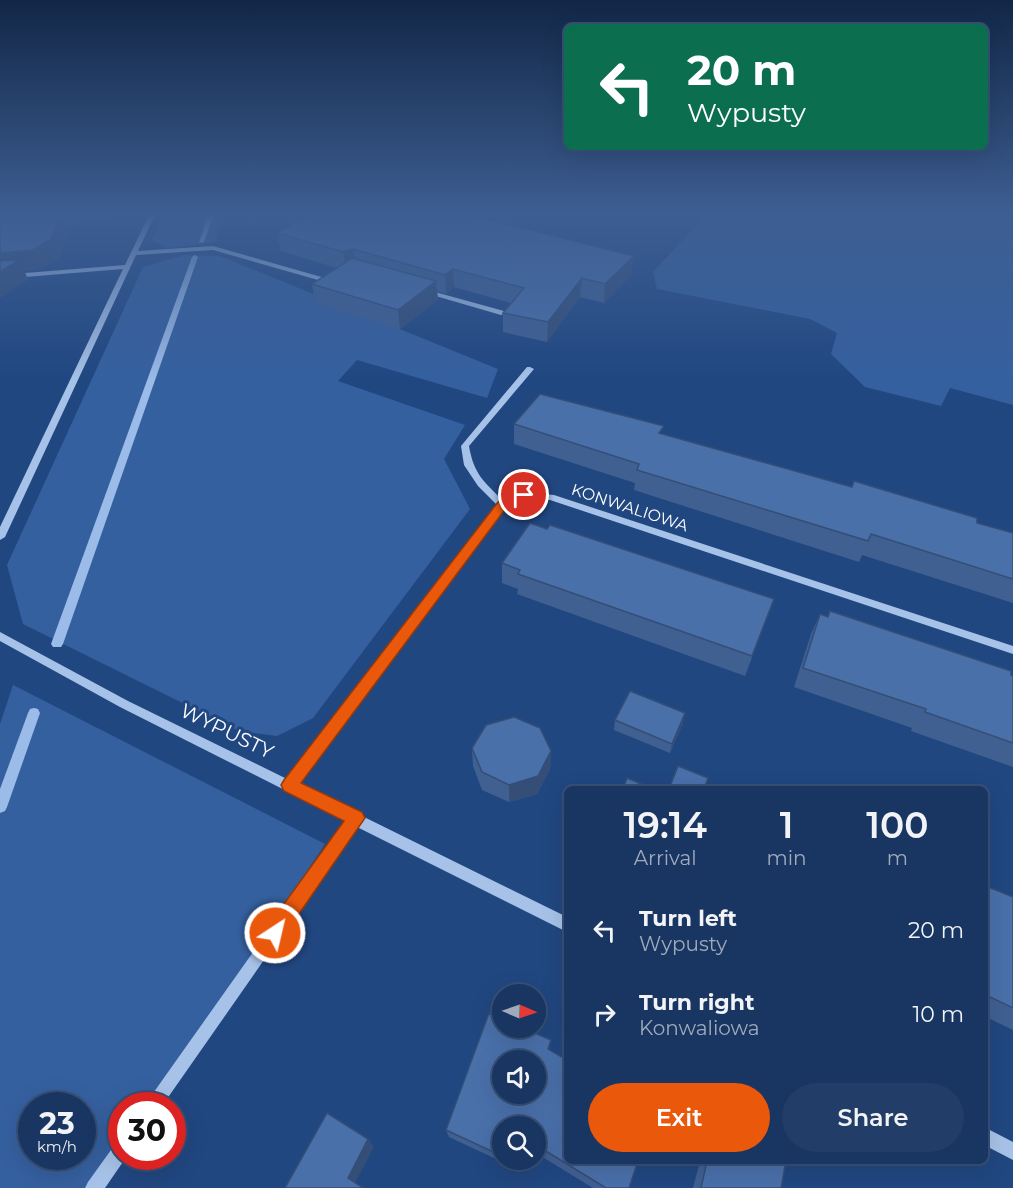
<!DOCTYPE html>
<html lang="en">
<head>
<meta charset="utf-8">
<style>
	:root { --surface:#193561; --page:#223d67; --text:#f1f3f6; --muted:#9fabbd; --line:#375076; --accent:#ea580c }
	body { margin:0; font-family:Montserrat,sans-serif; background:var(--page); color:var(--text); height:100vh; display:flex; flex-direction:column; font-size:22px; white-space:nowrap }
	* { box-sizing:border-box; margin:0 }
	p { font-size:20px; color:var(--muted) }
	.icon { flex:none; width:33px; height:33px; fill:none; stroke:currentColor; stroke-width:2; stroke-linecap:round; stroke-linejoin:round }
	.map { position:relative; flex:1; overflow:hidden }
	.drawer { position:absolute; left:564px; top:786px; width:424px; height:378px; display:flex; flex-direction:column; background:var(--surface); border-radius:9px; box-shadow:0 6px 24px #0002,0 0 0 2px var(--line) }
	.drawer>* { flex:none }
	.top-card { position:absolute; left:564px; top:24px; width:424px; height:126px; border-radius:9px; box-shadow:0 6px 24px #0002,0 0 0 2px var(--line); background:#0b6e4f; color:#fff; overflow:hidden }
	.needle { width:39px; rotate:92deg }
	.controls { position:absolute; left:492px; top:984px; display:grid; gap:12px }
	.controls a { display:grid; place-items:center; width:54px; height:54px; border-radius:50%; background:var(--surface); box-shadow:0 6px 24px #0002,0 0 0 2px var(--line); font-size:30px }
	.speed { position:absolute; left:18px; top:1092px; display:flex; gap:12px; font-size:30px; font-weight:700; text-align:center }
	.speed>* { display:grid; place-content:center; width:78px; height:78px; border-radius:50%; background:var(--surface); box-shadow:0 6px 24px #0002,0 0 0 2px var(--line); line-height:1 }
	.speed small { font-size:15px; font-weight:400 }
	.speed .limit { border:9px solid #d22; background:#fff; color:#111 }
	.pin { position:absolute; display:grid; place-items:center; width:51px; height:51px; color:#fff; margin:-26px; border:3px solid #fff; border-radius:50%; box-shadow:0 2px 6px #0007 }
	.me { position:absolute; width:66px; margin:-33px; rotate:35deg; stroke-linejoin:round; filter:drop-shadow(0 0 4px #0008) }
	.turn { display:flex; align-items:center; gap:21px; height:126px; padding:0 24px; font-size:27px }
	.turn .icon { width:78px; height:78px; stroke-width:2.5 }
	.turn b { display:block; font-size:42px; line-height:51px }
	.eta { display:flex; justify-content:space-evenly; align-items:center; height:102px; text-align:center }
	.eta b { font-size:36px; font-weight:600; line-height:42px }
	.cta { display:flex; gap:12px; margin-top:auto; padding:12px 24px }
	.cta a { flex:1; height:69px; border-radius:36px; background:var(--accent); color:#fff; font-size:24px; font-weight:600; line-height:69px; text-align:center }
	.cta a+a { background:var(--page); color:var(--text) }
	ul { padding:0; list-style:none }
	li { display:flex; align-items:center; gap:18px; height:84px; padding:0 24px }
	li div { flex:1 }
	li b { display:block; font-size:22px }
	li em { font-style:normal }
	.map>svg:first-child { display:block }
	.green { fill:#35609f; fill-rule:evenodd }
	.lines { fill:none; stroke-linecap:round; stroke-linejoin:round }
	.stream { fill:#9bbce9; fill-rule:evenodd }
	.minor { fill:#a7c2e8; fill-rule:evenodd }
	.wall { fill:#406092 }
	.shaded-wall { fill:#344e77 }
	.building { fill:#4a70aa; stroke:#344e77; stroke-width:1.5; fill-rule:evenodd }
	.route { fill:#ea580c; stroke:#983908; stroke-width:1.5 }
	.labels { text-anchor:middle; stroke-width:6; stroke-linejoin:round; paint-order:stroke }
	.street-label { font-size:16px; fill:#fff; stroke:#214781 }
	.near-street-label { font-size:20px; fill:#fff; stroke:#214781 }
</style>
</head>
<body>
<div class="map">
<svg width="1013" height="1188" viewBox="0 0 1013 1188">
	<rect width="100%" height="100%" fill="#214781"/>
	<g class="green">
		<polygon points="163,215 224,215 215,242 167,248 152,240"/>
		<polygon points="706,215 1013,215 1013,405 950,388 941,406 865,387 831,354 837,333 810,319 657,289 653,272"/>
		<polygon points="184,255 220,256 498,369 487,398 357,360 338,381 465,425 444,459 470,509 313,718 277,736 239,731 23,624 7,565 143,267"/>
		<path d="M13,685l312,159 -172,261 -31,1 -1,47 -22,35h-99v-464zM32,1106h50v50h-50z"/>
	</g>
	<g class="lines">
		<g class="stream">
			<polygon points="208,215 214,215 204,242 199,243"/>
			<polygon points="195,255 198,257 63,644 61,647 53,647 51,644 192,257"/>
			<polygon points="34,708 38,709 40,713 7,807 5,811 0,813 0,789 28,713 30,709"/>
		</g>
		<g class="minor">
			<polygon points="149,215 155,215 138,251 213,246 325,278 333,276 336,278 325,282 213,250 136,255 5,537 0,540 0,527 123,269 0,279 0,275 125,265"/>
			<polygon points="424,289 504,311 505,313 501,315 422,292 421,291"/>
			<path d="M527,367h3l4,2 -65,77c5,29 15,35 34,55l21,-9 30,3 459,151v8l-463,-154 -25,-2 -20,9 -207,277 57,28 6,2 1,2 205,101v15l-210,-105 -195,279h-18l202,-285 -226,-114 -120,-66v-9l128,69 159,78 210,-274 -19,-19 -14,-21 -3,-19z"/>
			<polygon points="986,1128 1013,1142 1013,1160 986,1146"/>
			<polygon points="122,1141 122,1156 127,1156 105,1188 85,1188 88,1182 116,1143"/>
		</g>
	</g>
	<g class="wall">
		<polygon points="0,215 105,215 104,221 72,223 59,258 42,269 24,271 28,279 0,298"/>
		<polygon points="277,233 632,274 604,303 580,297 547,342 503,332 503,313 511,303 454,287 446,294 437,291 438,300 400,329 315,303 312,284 337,268 281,251"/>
		<polygon points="514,424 662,434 851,487 854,481 977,523 1013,533 1013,603 862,555 859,562 634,490 635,483 514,444"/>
		<polygon points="502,563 774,599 745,676 517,594 518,589 502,583"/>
		<polygon points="830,611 1013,676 1013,767 911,731 912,728 794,687 811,634 820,614 827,617"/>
		<polygon points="615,720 683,723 670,753 614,730"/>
		<polygon points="472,748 551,751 550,769 537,794 509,802 482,790 473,766"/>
		<polygon points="986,886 1013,897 1013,1030 986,1017"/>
		<polygon points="551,1040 549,1050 629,1188 593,1188 536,1153 536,1126 502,1126 502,1160 516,1160 513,1167 449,1137 446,1130"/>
		<polygon points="700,1161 786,1161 781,1188 693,1188"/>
	</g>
	<g class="shaded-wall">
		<polygon points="60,215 69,215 72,223 59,258 42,269 24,271 28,279 0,298 0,253"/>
		<polygon points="353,249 356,268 346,270 343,252"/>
		<polygon points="634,256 632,274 604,303 605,284"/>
		<polygon points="453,269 454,287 446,294 445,275"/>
		<polygon points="582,278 580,297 547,342 548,322"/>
		<polygon points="436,281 438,300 400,329 398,310"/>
		<polygon points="685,713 683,723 670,753 672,744"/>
		<polygon points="551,751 550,769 537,794 509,802 509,785"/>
		<polygon points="368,1139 374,1147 355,1183 348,1178"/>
	</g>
	<g class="building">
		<polygon points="0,215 60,215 51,239 33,250 0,253"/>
		<polygon points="309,215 470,215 634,256 605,284 582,278 548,322 503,313 524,288 453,269 445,275 353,249 343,252 277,233"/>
		<polygon points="352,258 436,281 398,310 312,284"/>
		<polygon points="19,260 0,272 0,261"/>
		<polygon points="540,394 664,426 659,433 852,487 854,481 977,518 977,523 1013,533 1013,579 871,534 868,541 637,470 639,464 514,424"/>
		<polygon points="530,523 547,529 550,525 774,599 752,656 518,574 520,570 502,563"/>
		<polygon points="830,611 1011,671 1011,675 1013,676 1013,743 925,712 926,709 803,668 820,614 828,617"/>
		<polygon points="630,691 685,713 672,744 615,720"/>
		<polygon points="514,717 540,728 551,751 538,776 509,785 482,772 472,748 486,725"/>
		<polygon points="678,766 708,778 704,789 669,789"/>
		<polygon points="627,778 653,789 623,789"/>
		<polygon points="986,886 1013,897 1013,1008 986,995"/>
		<path d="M489,1013l13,6v9h21l28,12 -3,9 19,11v101h71l-9,27h-23l-70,-43v-19h-34v30l-56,-26zM502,1060h34v34h-34z"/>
		<polygon points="327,1113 368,1139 348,1178 363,1188 285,1188"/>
		<polygon points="707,1161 786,1161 781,1188 701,1188"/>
	</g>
	<linearGradient id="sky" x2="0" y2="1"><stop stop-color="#122747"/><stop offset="0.56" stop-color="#3d5e92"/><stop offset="1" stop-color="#3d5e92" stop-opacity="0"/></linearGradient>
	<rect width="1013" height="381" fill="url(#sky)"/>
	<polygon class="route" points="524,491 528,492 528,498 506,508 301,783 362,812 365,818 281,940 275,942 268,940 265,933 268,926 344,821 284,791 281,785 284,780 498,502"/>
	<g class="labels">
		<g class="street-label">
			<text transform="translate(630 507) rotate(18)" y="6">KONWALIOWA</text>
		</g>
		<g class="near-street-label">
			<text transform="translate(227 731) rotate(26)" y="7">WYPUSTY</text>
		</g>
	</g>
</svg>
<div class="controls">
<a><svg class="needle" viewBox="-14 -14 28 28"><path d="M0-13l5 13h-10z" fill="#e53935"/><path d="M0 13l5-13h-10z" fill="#9fabbd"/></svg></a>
<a><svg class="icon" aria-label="sound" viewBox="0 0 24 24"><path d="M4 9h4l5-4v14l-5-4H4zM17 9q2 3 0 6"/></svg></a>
<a><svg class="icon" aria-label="search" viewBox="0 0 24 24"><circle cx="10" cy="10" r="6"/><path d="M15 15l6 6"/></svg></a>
</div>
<div class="speed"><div>23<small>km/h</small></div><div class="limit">30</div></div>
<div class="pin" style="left:524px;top:495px;background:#d93025"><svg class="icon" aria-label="arrive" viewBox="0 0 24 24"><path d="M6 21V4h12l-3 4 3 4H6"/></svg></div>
<svg class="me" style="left:275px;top:933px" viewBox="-20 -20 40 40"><circle r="17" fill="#ea580c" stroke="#fff" stroke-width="3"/><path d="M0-11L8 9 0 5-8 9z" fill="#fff"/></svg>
<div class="top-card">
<div class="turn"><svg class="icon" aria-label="left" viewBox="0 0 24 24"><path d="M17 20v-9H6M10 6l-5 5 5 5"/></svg><div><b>20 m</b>Wypusty</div></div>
</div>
<section class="drawer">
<div class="eta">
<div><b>19:14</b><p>Arrival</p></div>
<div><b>1</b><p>min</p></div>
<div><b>100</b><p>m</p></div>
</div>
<ul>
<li><svg class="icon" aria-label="left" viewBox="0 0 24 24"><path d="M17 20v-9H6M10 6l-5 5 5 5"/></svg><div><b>Turn left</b><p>Wypusty</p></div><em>20 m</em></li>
<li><svg class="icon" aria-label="right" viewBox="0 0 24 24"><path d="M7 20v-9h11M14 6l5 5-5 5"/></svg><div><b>Turn right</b><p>Konwaliowa</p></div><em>10 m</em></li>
</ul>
<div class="cta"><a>Exit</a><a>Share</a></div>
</section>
</div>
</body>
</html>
